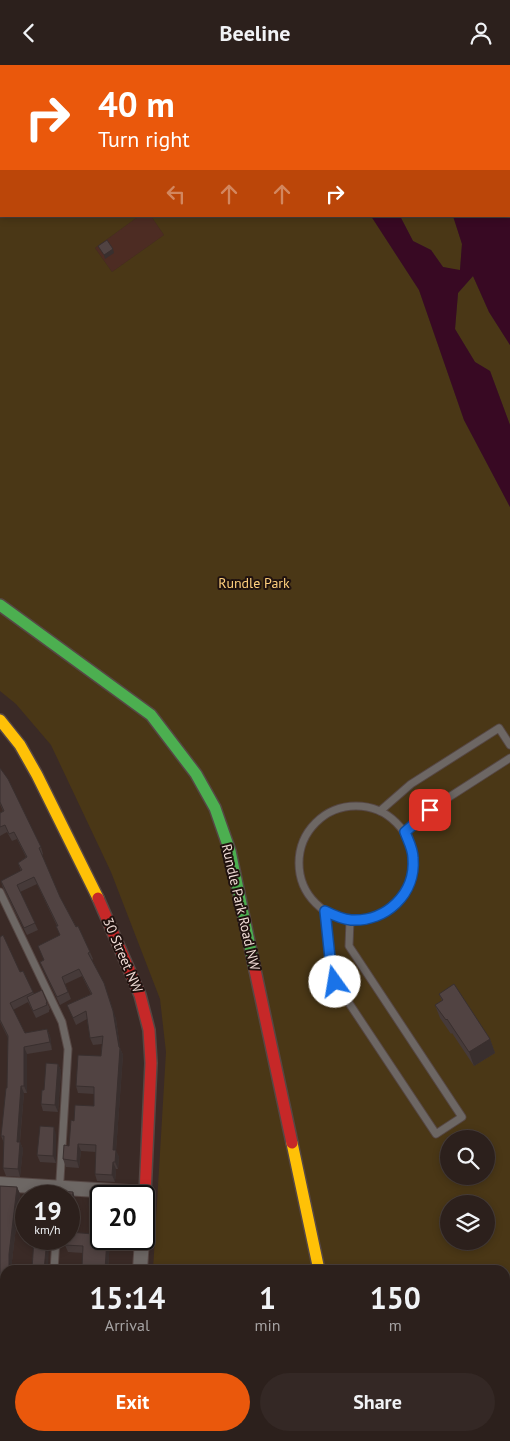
<!DOCTYPE html>
<html lang="en">
<head>
<meta charset="utf-8">
<style>
	:root { --surface:#2c201c; --page:#342825; --text:#f1f3f6; --muted:#a6a3a3; --line:#483e3b; --accent:#ea580c }
	body { margin:0; font-family:"PT Sans",sans-serif; background:var(--page); color:var(--text); height:100vh; display:flex; flex-direction:column; font-size:19px; white-space:nowrap }
	* { box-sizing:border-box; margin:0 }
	p { font-size:16px; color:var(--muted) }
	.icon { flex:none; width:28px; height:28px; fill:none; stroke:currentColor; stroke-width:2; stroke-linecap:round; stroke-linejoin:round }
	.map { position:relative; flex:1; overflow:hidden }
	.panel { position:absolute; left:0px; top:1200px; width:510px; height:176px; display:flex; flex-direction:column; background:var(--surface); border-radius:15px 15px 0 0; box-shadow:0 2px 8px #0003,0 0 0 1px var(--line) }
	.panel>* { flex:none }
	.hud { position:absolute; left:0px; top:0px; width:510px; height:152px; box-shadow:0 2px 8px #0003,0 0 0 1px var(--line); background:#ea580c; color:#fff; overflow:hidden }
	.tools { position:absolute; left:440px; top:1065px; display:grid; gap:10px }
	.tools a { display:grid; place-items:center; width:55px; height:55px; border-radius:50%; background:var(--surface); box-shadow:0 2px 8px #0003,0 0 0 1px var(--line); font-size:25px }
	.speed { position:absolute; left:15px; top:1120px; display:flex; gap:10px; font-size:25px; font-weight:700; text-align:center }
	.speed>* { display:grid; place-content:center; width:65px; height:65px; border-radius:50%; background:var(--surface); box-shadow:0 2px 8px #0003,0 0 0 1px var(--line); line-height:1 }
	.speed small { font-size:12px; font-weight:400 }
	.speed .limit { border:2px solid #111; border-radius:8px; background:#fff; color:#111 }
	.pin { position:absolute; display:grid; place-items:center; width:42px; height:42px; color:#fff; margin:-21px; border-radius:10px; box-shadow:0 2px 8px #0006 }
	.me { position:absolute; width:55px; margin:-28px; rotate:347deg; stroke-linejoin:round; filter:drop-shadow(0 0 4px #0008) }
	.turn { display:flex; align-items:center; gap:18px; height:105px; padding:0 15px; font-size:22px }
	.turn .icon { width:65px; height:65px; stroke-width:2.5 }
	.turn b { display:block; font-size:35px; line-height:42px }
	.lanes { display:flex; align-items:center; height:48px; padding:0 15px; background:#0003; justify-content:center; gap:25px; direction:ltr }
	.lanes .off { opacity:.35 }
	.eta { display:flex; justify-content:space-evenly; align-items:center; height:85px; text-align:center }
	.eta b { font-size:30px; font-weight:800; line-height:35px }
	.action { display:flex; gap:10px; margin-top:auto; padding:10px 15px }
	.action a { flex:1; height:58px; border-radius:30px; background:var(--accent); color:#fff; font-size:20px; font-weight:800; line-height:58px; text-align:center }
	.action a+a { background:var(--page); color:var(--text) }
	header { display:flex; justify-content:space-between; align-items:center; height:65px; padding:0 15px; background:var(--surface); font-size:22px; font-weight:800 }
	.map>svg:first-child { display:block }
	.built { fill:#4d2c23 }
	.green { fill:#4a3716; fill-rule:evenodd }
	.water { fill:#380923 }
	.lines { fill:none; stroke-linecap:round; stroke-linejoin:round }
	.lane-casing { stroke:#564744; stroke-width:9 }
	.street-casing { stroke:#564744; stroke-width:16 }
	.fast-casing { stroke:#564744; stroke-width:14 }
	.slow-casing { stroke:#564744; stroke-width:14 }
	.jam-casing { stroke:#564744; stroke-width:14 }
	.lane { stroke:#6d6764; stroke-width:7 }
	.street { stroke:#6d6764; stroke-width:14 }
	.fast { stroke:#4caf50; stroke-width:11 }
	.slow { stroke:#ffc107; stroke-width:11 }
	.jam { stroke:#c62828; stroke-width:11 }
	.wall { fill:#463a39 }
	.shaded-wall { fill:#392f2e }
	.building { fill:#514342; stroke:#392f2e }
	.route-casing { stroke:#114b97; stroke-width:12 }
	.route { stroke:#1a73e8; stroke-width:9 }
	.labels { text-anchor:middle; stroke-width:4; stroke-linejoin:round; paint-order:stroke }
	.park-label { font-size:14px; fill:#ffcf7d; stroke:#20120f }
	.street-label { font-size:14px; fill:#f1ddd7; stroke:#20120f }
</style>
</head>
<body>
<header><svg class="icon" aria-label="back" viewBox="0 0 24 24"><path d="M15 5l-7 7 7 7"/></svg>Beeline<svg class="icon" aria-label="person" viewBox="0 0 24 24"><circle cx="12" cy="8" r="4"/><path d="M4 21q1-7 8-7t8 7"/></svg></header>
<div class="map">
<svg width="510" height="1376" viewBox="0 0 510 1376">
	<rect width="100%" height="100%" fill="#3a2a26"/>
	<polygon class="built" points="139,151 151,151 164,170 112,207 95,183"/>
	<g class="green">
		<path d="M0,0h313l1,1h-313v150h138l-44,32 17,24 52,-37 -13,-19h220l48,74 45,130 46,87v934h-309v-5h304v-166h-352l13,-218 -6,-53 -49,-127 -60,-127 -35,-41 -16,-13zM449,1074h37v37h-37zM449,1139h37v37h-37z"/>
		<polygon points="400,151 453,151 462,179 460,206 443,202 431,185 413,176"/>
		<polygon points="473,211 489,247 510,280 510,360 490,306 475,297 455,264 458,228"/>
	</g>
	<polygon class="water" points="381,0 510,0 510,280 489,247 473,211 458,228 455,264 475,297 490,306 510,360 510,442 464,355 419,225 371,151 400,151 413,176 431,185 443,202 460,205 462,179 453,151 509,151 509,1"/>
	<g class="lines">
		<g class="lane-casing">
			<g id="lane">
				<circle cx="356" cy="798" r="57"/>
				<polyline points="380,746 411,719 499,663 510,680"/>
				<polyline points="405,767 429,745 510,693"/>
				<polyline points="0,827 62,957 68,984 59,1131"/>
				<polyline points="325,846 330,893 335,917 436,1069 462,1052 349,881 350,855"/>
				<polyline points="54,1205 56,1174"/>
				<polyline points="42,1376 42,1371"/>
			</g>
		</g>
		<g class="street-casing">
			<g id="street">
				<polyline points="0,1119 145,1128"/>
				<polyline points="140,1205 142,1174"/>
				<polyline points="419,1371 422,1376"/>
				<polyline points="127,1376 127,1371"/>
			</g>
		</g>
		<g class="fast-casing">
			<polyline id="fast" points="0,540 151,650 196,709 215,743 230,786 255,905"/>
		</g>
		<g class="slow-casing">
			<g id="slow">
				<polyline points="0,655 20,680 37,710 98,833"/>
				<polyline points="292,1078 319,1205"/>
			</g>
		</g>
		<g class="jam-casing">
			<g id="jam">
				<polyline points="98,833 140,930 149,965 151,998 144,1151"/>
				<polyline points="255,905 292,1078"/>
			</g>
		</g>
		<use href="#lane" class="lane"/>
		<use href="#street" class="street"/>
		<use href="#fast" class="fast"/>
		<use href="#slow" class="slow"/>
		<use href="#jam" class="jam"/>
	</g>
	<g class="wall">
		<polygon points="0,703 41,782 43,789 42,790 60,832 90,887 93,894 92,895 116,954 120,983 123,990 116,1086 119,1092 118,1104 116,1104 115,1117 97,1116 95,1109 96,1087 81,1086 79,1103 66,1102 63,1094 69,1081 74,1056 94,1041 94,1029 78,1028 76,1021 101,991 102,979 93,980 90,973 87,954 76,960 67,940 91,929 82,911 65,919 71,934 60,940 43,904 40,897 44,895 38,881 60,870 56,861 57,861 37,819 20,827 38,865 27,870 3,823 1,816 21,806 18,798 26,792 17,774 12,776 7,767 0,771 0,748 3,746 0,739"/>
		<polygon points="0,872 20,907 23,906 34,929 47,937 50,944 49,945 49,947 36,953 28,937 13,945 25,968 47,964 50,971 52,985 27,989 27,1028 24,1028 20,1077 23,1084 20,1112 6,1111 3,1103 4,1078 1,1071 7,1023 8,973 0,957"/>
		<polygon points="439,929 490,974 495,988 474,1001 452,968 451,969 440,953 435,940 442,936"/>
		<polygon points="58,999 61,1006 58,1047 43,1046 41,1039 44,1025"/>
		<polygon points="56,1069 56,1098 40,1097 37,1090"/>
		<polygon points="0,1121 17,1122 20,1129 12,1196 5,1205 5,1319 4,1338 5,1338 5,1362 0,1362"/>
		<polygon points="90,1126 113,1128 114,1131 101,1131 101,1174 114,1174 114,1175 110,1175 108,1205 63,1205 63,1201 82,1203 83,1188 68,1187 65,1180 66,1174 69,1174 69,1167 93,1169 95,1148 91,1148 89,1141"/>
		<polygon points="73,1127 75,1134 74,1142 77,1149 77,1163 69,1163 69,1131 56,1129"/>
	</g>
	<g class="shaded-wall">
		<polygon points="113,184 114,188 105,194 104,190"/>
		<polygon points="107,925 116,954 120,983 123,990 116,1086 119,1092 118,1104 115,1097 113,1085 119,982"/>
		<polygon points="47,964 50,971 52,985 50,977"/>
		<polygon points="490,974 495,988 474,1001 469,987"/>
		<polygon points="24,982 27,989 27,1028 24,1021"/>
		<polygon points="58,999 61,1006 58,1047 55,1040"/>
		<polygon points="21,1021 24,1028 19,1084 17,1077"/>
		<polygon points="54,1062 56,1069 56,1098 53,1091"/>
		<polygon points="20,1077 23,1084 20,1112 18,1104"/>
		<polygon points="78,1079 81,1086 79,1103 77,1096"/>
		<polygon points="113,1097 116,1104 115,1117 112,1110"/>
		<polygon points="17,1122 20,1129 12,1196 12,1205 9,1205 9,1189"/>
		<polygon points="73,1127 75,1134 74,1149 71,1142"/>
		<polygon points="75,1142 77,1149 77,1163 74,1156"/>
		<polygon points="47,1174 49,1181 48,1205 45,1205"/>
		<polygon points="107,1174 110,1174 110,1175 108,1205 105,1205"/>
		<polygon points="3,1307 5,1313 3,1345 1,1338"/>
	</g>
	<g class="building">
		<polygon points="107,175 113,184 104,190 98,181"/>
		<polygon points="0,703 8,714 41,782 39,783 60,832 76,862 78,861 90,887 88,888 104,918 113,946 119,982 120,983 113,1085 116,1085 115,1097 113,1097 112,1110 95,1109 96,1080 78,1079 77,1096 63,1094 64,1080 69,1081 71,1055 74,1056 75,1040 94,1041 94,1022 76,1021 78,990 101,991 103,971 90,973 86,946 73,953 67,940 92,929 79,904 62,912 68,927 57,932 40,897 44,895 38,881 60,870 56,861 58,861 34,812 17,820 35,858 24,863 1,816 22,805 18,798 27,792 14,767 9,769 5,760 0,762 0,748 4,746 0,737"/>
		<polygon points="3,870 20,907 23,906 33,927 10,938 25,968 47,964 50,977 24,982 24,1021 21,1021 17,1077 20,1077 18,1104 3,1103 4,1071 1,1071 6,1023 7,1023 8,971 0,955 0,872"/>
		<polygon points="454,919 490,974 469,987 447,954 446,955 435,940 443,935 439,929"/>
		<polygon points="42,925 47,937 46,938 47,940 33,946 27,932"/>
		<polygon points="46,998 58,999 55,1040 41,1039 42,1025 44,1025"/>
		<polygon points="40,1061 54,1062 53,1091 37,1090"/>
		<polygon points="0,1121 17,1122 9,1189 9,1205 5,1205 5,1307 3,1307 1,1338 5,1338 5,1355 0,1355"/>
		<polygon points="35,1125 51,1125 56,1129 61,1126 73,1127 71,1142 75,1142 74,1156 69,1156 69,1131 34,1131"/>
		<polygon points="90,1126 113,1128 113,1131 101,1131 101,1174 107,1174 105,1205 63,1205 63,1201 82,1203 83,1181 65,1180 66,1174 69,1174 69,1167 93,1169 95,1141 89,1141"/>
		<polygon points="34,1174 47,1174 44,1205 32,1204"/>
	</g>
	<g class="lines">
		<g class="route-casing">
			<path id="route" d="M335,917l-5,-24 -5,-47c8,4 16,8 26,9 35,2 65,-26 62,-62 0,-9 -5,-18 -8,-26l25,-22"/>
		</g>
		<use href="#route" class="route"/>
	</g>
	<g class="labels">
		<g class="park-label">
			<text x="254" y="523">Rundle Park</text>
		</g>
		<g class="street-label">
			<text transform="translate(241 842) rotate(77)" y="5">Rundle Park Road NW</text>
			<text transform="translate(123 890) rotate(67)" y="5">30 Street NW</text>
		</g>
	</g>
</svg>
<div class="tools">
<a><svg class="icon" aria-label="search" viewBox="0 0 24 24"><circle cx="10" cy="10" r="6"/><path d="M15 15l6 6"/></svg></a>
<a><svg class="icon" aria-label="layers" viewBox="0 0 24 24"><path d="M12 4l9 5-9 5-9-5zM3 14l9 5 9-5"/></svg></a>
</div>
<div class="speed"><div>19<small>km/h</small></div><div class="limit">20</div></div>
<div class="pin" style="left:430px;top:745px;background:#d93025"><svg class="icon" aria-label="arrive" viewBox="0 0 24 24"><path d="M6 21V4h12l-3 4 3 4H6"/></svg></div>
<svg class="me" style="left:335px;top:917px" viewBox="-20 -20 40 40"><circle r="19" fill="#fff"/><path d="M0-13L10 11 0 6-10 11z" fill="#1a73e8"/></svg>
<div class="hud">
<div class="turn"><svg class="icon" aria-label="right" viewBox="0 0 24 24"><path d="M7 20v-9h11M14 6l5 5-5 5"/></svg><div><b>40 m</b>Turn right</div></div>
<div class="lanes"><svg class="icon off" aria-label="left" viewBox="0 0 24 24"><path d="M17 20v-9H6M10 6l-5 5 5 5"/></svg><svg class="icon off" aria-label="ahead" viewBox="0 0 24 24"><path d="M12 20V5M6 11l6-6 6 6"/></svg><svg class="icon off" aria-label="ahead" viewBox="0 0 24 24"><path d="M12 20V5M6 11l6-6 6 6"/></svg><svg class="icon" aria-label="right" viewBox="0 0 24 24"><path d="M7 20v-9h11M14 6l5 5-5 5"/></svg></div>
</div>
<section class="panel">
<div class="eta">
<div><b>15:14</b><p>Arrival</p></div>
<div><b>1</b><p>min</p></div>
<div><b>150</b><p>m</p></div>
</div>
<div class="action"><a>Exit</a><a>Share</a></div>
</section>
</div>
</body>
</html>
